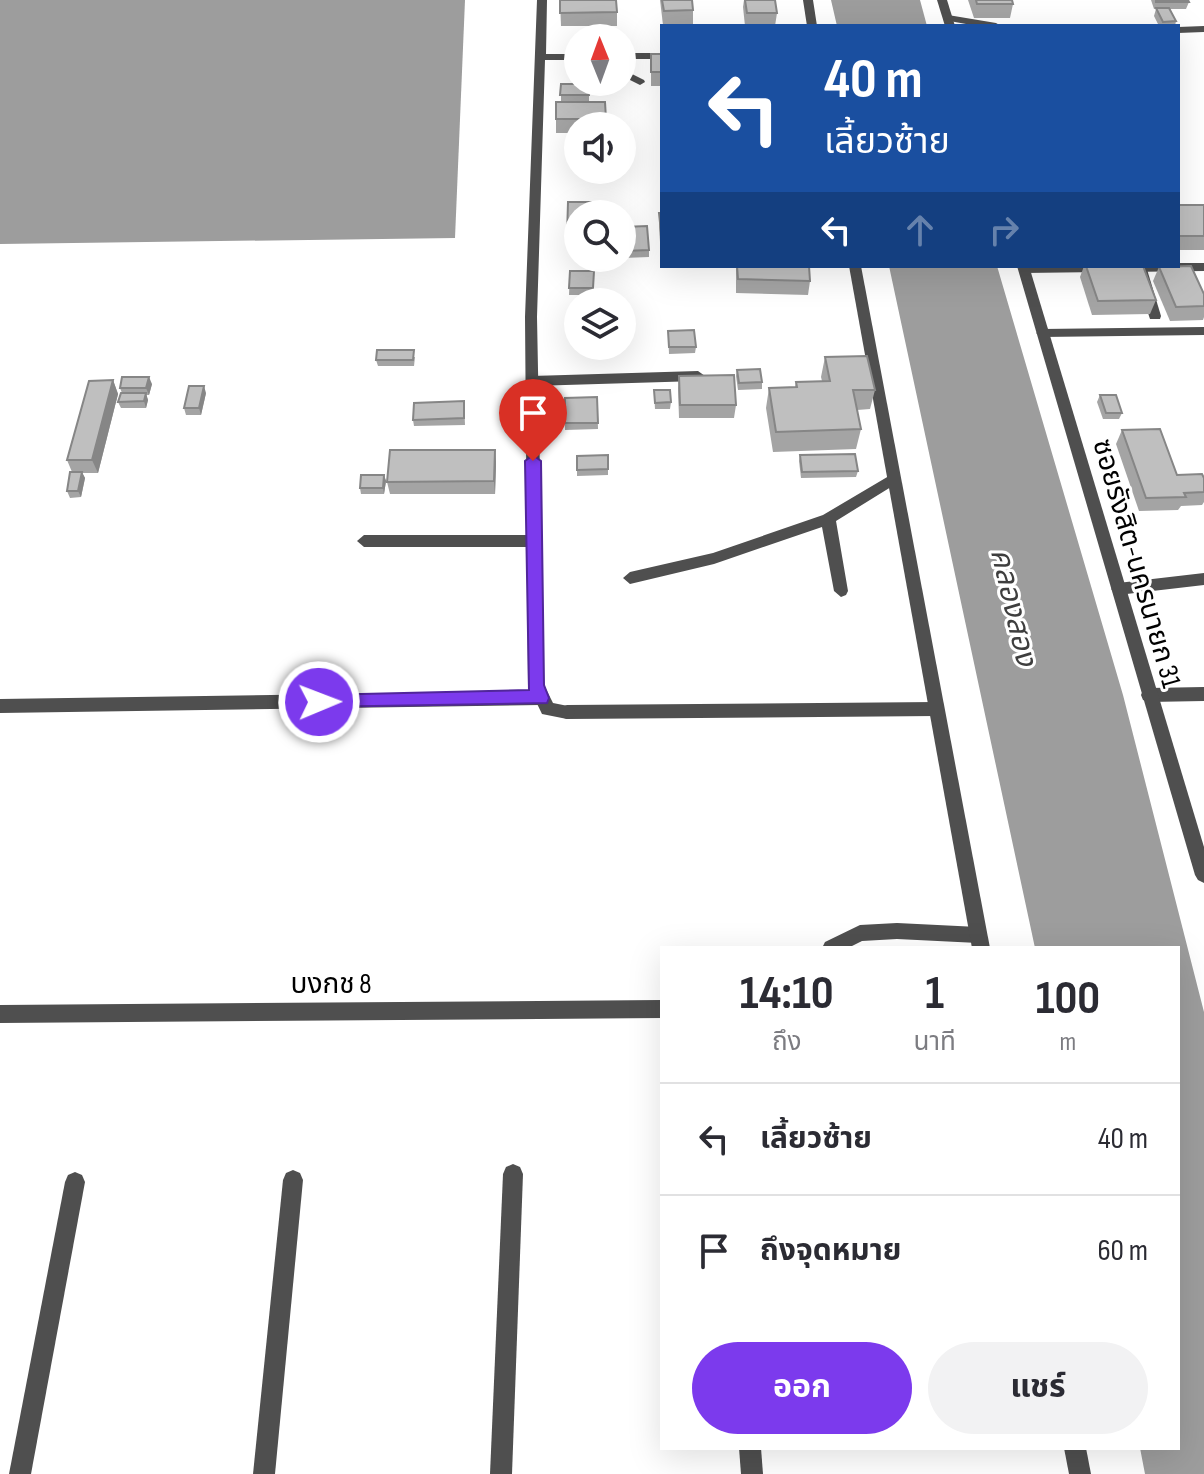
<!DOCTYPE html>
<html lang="th">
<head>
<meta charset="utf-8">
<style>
	:root { --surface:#fff; --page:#f2f2f3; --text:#2b2b33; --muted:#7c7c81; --line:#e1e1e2; --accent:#7c3aed }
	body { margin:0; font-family:"Sofia Sans Condensed","Noto Sans Thai",sans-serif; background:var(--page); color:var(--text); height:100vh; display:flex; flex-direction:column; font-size:30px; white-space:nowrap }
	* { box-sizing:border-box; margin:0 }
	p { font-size:26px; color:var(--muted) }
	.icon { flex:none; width:44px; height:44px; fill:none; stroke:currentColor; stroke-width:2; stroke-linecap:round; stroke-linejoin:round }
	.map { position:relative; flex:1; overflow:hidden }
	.side { position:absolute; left:660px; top:946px; width:520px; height:504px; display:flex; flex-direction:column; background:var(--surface); border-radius:0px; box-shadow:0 8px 32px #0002 }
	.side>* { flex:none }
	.banner { position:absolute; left:660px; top:24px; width:520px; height:244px; border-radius:0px; box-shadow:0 8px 32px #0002; background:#1a4fa0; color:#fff; overflow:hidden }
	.needle { width:52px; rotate:359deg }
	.controls { position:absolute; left:564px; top:24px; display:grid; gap:16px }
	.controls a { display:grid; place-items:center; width:72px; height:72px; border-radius:50%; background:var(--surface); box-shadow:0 8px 32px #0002; font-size:40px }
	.pin { position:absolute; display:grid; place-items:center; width:68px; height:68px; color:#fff; margin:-82px -34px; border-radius:50% 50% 50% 0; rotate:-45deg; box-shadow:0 0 8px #0007 }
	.pin .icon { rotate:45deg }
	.me { position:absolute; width:88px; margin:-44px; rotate:89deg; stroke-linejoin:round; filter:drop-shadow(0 0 6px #0008) }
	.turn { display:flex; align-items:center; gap:28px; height:168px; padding:0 32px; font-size:36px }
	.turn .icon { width:104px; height:104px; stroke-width:2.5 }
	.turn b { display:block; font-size:56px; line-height:68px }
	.lanes { display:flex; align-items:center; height:76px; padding:0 32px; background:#0003; justify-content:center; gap:40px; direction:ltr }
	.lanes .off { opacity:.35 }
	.eta { display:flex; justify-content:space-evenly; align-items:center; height:136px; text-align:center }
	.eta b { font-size:48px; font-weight:700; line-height:56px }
	.primary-button { display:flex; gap:16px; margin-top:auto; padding:16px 32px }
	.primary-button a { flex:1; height:92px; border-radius:48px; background:var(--accent); color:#fff; font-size:32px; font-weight:700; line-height:92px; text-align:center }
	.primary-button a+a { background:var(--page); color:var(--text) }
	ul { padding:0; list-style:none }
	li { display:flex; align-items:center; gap:24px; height:112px; padding:0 32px; border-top:2px solid var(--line) }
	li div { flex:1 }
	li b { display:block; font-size:30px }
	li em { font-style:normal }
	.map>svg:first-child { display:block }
	.water { fill:#9d9d9d }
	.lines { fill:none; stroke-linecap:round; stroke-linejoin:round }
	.service { fill:#4f4f4f; fill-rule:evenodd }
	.minor { fill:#4f4f4f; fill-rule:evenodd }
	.tertiary { fill:#4f4f4f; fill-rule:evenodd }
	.wall { fill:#a4a4a4 }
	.shaded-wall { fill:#868686 }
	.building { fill:#bfbfbf; stroke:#868686; stroke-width:2 }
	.route { fill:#7c3aed; stroke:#51269a; stroke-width:2 }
	.labels { text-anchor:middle; stroke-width:6; stroke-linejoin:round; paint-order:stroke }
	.street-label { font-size:28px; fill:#000; stroke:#fff }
	.water-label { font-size:30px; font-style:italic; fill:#3e3e3e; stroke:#fff }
</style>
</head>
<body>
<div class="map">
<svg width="1204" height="1474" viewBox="0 0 1204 1474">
	<rect width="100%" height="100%" fill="#fff"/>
	<g class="water">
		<polygon points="0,0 465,0 455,238 0,244"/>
		<polygon points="831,0 920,0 927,26 837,26"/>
		<polygon points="889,266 997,266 1123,695 1204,1012 1204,1474 1145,1474 1140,1448 1178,1448 1178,948 1035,948"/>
	</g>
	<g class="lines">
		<g class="service">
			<polygon points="622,69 644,80 645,82 640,85 622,76"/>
			<polygon points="1134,266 1146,266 1161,316 1160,319 1150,319 1149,316"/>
			<polygon points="698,371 705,376 698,381 532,386 525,381 532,376"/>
			<polygon points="894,473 901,478 899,482 836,521 848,591 846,595 841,597 834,591 822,527 714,564 630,584 623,578 630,572 713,553 823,515"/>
			<polygon points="364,535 534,535 541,541 534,547 364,547 357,541"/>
			<polygon points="540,691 546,693 548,698 546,703 540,705 0,713 0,699"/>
			<polygon points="936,702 942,704 944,709 942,714 936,716 567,719 561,717 559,712 561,707 567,705"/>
		</g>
		<g class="minor">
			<polygon points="537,0 547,0 546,54 578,54 578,60 545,60 537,317 544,685 553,703 573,707 575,712 573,717 567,719 542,714 528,685 525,317"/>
			<polygon points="948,15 996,23 1001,26 977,26 944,20 944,16"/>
			<polygon points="1204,26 1204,32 1178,33 1178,27"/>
			<rect x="622" y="53" width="40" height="6"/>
			<polygon points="1178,263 1204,263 1204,271 1125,272 1119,268 1178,266"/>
			<polygon points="1020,266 1107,266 1108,268 1102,272 1024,273 1018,269"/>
			<polygon points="1204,327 1204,335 1042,337 1036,333 1042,329"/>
			<polygon points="1204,573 1204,585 1118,595 1111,589 1118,583"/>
			<polygon points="1204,687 1204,701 1149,702 1143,700 1141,695 1143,690 1149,688"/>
			<polygon points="897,923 978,927 984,929 987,935 984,941 978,943 897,939 862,941 848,948 822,948 825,942 860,925"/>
			<polygon points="662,1000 662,1018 0,1023 0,1005"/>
			<polygon points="513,1164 520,1167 523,1174 512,1474 490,1474 503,1174 506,1167"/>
			<polygon points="293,1170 300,1173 303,1180 275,1474 253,1474 283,1180 286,1173"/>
			<polygon points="75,1172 82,1175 85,1182 31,1474 9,1474 65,1182 68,1175"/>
			<polygon points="739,1448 761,1448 763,1474 741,1474"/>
		</g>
		<g class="tertiary">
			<polygon points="803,0 813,0 817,26 807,26"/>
			<polygon points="937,0 947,0 955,26 945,26"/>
			<polygon points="849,266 861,266 990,948 972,948"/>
			<polygon points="1017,266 1029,266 1204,847 1204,883 1198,880 1195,875"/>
			<polygon points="1064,1448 1086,1448 1091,1474 1069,1474"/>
		</g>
	</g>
	<g class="wall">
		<polygon points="560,0 617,12 617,26 561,26"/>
		<polygon points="660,0 692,0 693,10 693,24 663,25"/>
		<polygon points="744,0 775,0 777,13 775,26 745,26 743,7"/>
		<polygon points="968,0 1012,0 1013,4 1010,18 974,18"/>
		<polygon points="1151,0 1188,0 1189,2 1186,9 1170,9 1176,21 1175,26 1159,26 1154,16 1156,9 1154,9"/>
		<rect x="651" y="54" width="11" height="32"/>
		<rect x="561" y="84" width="28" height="18"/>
		<polygon points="556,102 605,102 606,126 578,126 578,133 556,133"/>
		<polygon points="568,202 578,214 578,249 568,249"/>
		<rect x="1178" y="205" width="26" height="45"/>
		<polygon points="659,213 662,213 661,257 659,227"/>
		<polygon points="623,227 649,250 649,257 623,258"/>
		<polygon points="736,266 809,266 810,281 808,295 736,293"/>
		<polygon points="1084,266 1143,266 1156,300 1150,314 1092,315 1080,277"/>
		<polygon points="1159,267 1204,294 1204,317 1203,320 1170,321 1153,281"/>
		<polygon points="570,271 594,271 593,295 569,295"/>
		<polygon points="668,331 696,347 695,353 669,354"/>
		<polygon points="415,357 414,366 378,366 376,360"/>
		<polygon points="825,357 875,390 870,409 857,410 861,429 856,449 773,452 766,408 769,388 795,387 796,382 822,381 821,377"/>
		<polygon points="737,370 762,382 762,389 738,390 736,376"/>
		<polygon points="679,376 736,405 734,418 679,418 678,389"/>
		<polygon points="113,380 118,394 98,473 82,473 85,478 81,497 70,498 67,491 72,472 67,460"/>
		<polygon points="152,384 149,395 146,395 148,400 146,408 121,408 118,402 122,393 120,388"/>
		<polygon points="654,390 671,402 670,409 655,409"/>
		<polygon points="206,393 201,415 186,415 184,408"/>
		<polygon points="1100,395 1122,413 1119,419 1103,419 1097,402"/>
		<polygon points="597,397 598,429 565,430 565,398"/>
		<polygon points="464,401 465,425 414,426 413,420"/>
		<polygon points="1122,430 1177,475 1204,478 1204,502 1202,505 1181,506 1178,510 1139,511 1116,444"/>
		<polygon points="495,450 496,463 495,494 390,494 387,482"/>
		<polygon points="608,455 608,475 577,476 577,456"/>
		<polygon points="800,455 858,471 856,477 801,478 799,461"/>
		<polygon points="384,475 386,481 384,494 361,494 360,488"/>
	</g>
	<g class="shaded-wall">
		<polygon points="149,377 152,384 149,395 146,388"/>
		<polygon points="113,380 118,394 98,473 92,460"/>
		<polygon points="204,386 206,393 201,415 199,408"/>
		<polygon points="146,393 148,400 146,408 144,401"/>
		<polygon points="495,450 496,463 495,494 494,481"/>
		<polygon points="82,472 85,478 81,497 78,491"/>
		<polygon points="384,475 386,481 384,494 383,488"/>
	</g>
	<g class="building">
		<polygon points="560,0 616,0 617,12 560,13"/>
		<polygon points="662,0 692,0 693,10 664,11"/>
		<polygon points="745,0 775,0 777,13 747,13"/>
		<polygon points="976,0 1012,0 1013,4 977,4"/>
		<polygon points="1156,0 1188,0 1189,2 1156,2"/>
		<polygon points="1156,8 1169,8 1176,21 1163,22"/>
		<rect x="651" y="54" width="11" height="18"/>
		<polygon points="561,84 589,84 589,95 560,95"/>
		<polygon points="556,102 605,102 606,119 556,119"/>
		<polygon points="568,202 600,202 600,214 578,214 578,236 567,236"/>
		<rect x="1178" y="205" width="26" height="31"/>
		<polygon points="659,213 662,213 662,242"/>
		<polygon points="647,226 649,250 624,251 623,227"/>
		<polygon points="737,266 809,266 810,281 738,279"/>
		<polygon points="1086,266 1143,266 1156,300 1098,301"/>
		<polygon points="1191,266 1204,294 1204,306 1176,307 1159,267"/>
		<polygon points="570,271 594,271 593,288 569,288"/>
		<polygon points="694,330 696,347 669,347 668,331"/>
		<polygon points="377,350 414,350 413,360 376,360"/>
		<polygon points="867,356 875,390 853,390 861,429 776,432 769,388 797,387 796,382 830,381 825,357"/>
		<polygon points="760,369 762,382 739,383 737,370"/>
		<polygon points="734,375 736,405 680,405 679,376"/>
		<polygon points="122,377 149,377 146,388 120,388"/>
		<polygon points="113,380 92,460 67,460 89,381"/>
		<polygon points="189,386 204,386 199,408 184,408"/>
		<polygon points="654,390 670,390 671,402 655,403"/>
		<polygon points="121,393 146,393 144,401 118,402"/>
		<polygon points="1100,395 1116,395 1122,413 1106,413"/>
		<polygon points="597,397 598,423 565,423 565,398"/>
		<polygon points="464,401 464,418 413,420 414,403"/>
		<polygon points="1160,429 1177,475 1202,474 1204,478 1204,492 1184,493 1186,497 1146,498 1122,430"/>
		<polygon points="390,450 495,450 494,481 387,482"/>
		<polygon points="855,454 858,471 802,472 800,455"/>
		<polygon points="608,455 608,469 577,470 577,456"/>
		<polygon points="70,472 82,472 78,491 67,491"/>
		<polygon points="361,475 384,475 383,488 360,488"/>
	</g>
	<polygon class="route" points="533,455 541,461 544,685 549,698 547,703 312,707 310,702 319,695 529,690 525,461"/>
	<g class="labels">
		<g class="street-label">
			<text transform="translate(1138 563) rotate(74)" y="10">ซอยรังสิต-นครนายก 31</text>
			<text x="331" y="993">บงกช 8</text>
		</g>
		<g class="water-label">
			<text transform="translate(1014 607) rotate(77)" y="10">คลองสอง</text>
		</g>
	</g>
</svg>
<div class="controls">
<a><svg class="needle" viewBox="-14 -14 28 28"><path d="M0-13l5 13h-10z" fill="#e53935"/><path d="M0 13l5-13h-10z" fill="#7c7c81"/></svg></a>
<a><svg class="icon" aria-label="sound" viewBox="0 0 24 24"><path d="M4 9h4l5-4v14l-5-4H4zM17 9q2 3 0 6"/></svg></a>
<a><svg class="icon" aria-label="search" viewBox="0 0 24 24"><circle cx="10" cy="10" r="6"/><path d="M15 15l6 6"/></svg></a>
<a><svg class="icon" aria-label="layers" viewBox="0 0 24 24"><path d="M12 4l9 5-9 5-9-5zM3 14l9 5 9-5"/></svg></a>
</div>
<div class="pin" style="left:533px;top:461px;background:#d93025"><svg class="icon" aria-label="arrive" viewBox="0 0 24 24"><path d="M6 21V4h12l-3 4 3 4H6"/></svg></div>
<svg class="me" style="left:319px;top:702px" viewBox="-20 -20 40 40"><circle r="17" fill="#7c3aed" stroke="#fff" stroke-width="3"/><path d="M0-11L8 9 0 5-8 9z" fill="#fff"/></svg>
<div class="banner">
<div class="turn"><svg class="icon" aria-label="left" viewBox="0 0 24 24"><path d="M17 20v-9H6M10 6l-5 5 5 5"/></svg><div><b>40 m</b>เลี้ยวซ้าย</div></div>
<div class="lanes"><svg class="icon" aria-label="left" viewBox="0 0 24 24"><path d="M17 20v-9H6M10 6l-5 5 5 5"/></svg><svg class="icon off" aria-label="ahead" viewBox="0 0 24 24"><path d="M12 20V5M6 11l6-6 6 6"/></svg><svg class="icon off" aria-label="right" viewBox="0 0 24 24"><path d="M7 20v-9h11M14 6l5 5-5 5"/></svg></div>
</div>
<section class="side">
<div class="eta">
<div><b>14:10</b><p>ถึง</p></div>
<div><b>1</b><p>นาที</p></div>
<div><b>100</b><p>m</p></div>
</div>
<ul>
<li><svg class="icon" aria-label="left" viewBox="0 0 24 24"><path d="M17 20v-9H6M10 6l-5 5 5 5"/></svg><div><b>เลี้ยวซ้าย</b></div><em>40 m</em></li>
<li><svg class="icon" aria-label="arrive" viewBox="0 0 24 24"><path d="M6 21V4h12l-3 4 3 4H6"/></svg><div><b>ถึงจุดหมาย</b></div><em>60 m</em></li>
</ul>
<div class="primary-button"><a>ออก</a><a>แชร์</a></div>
</section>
</div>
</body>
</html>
